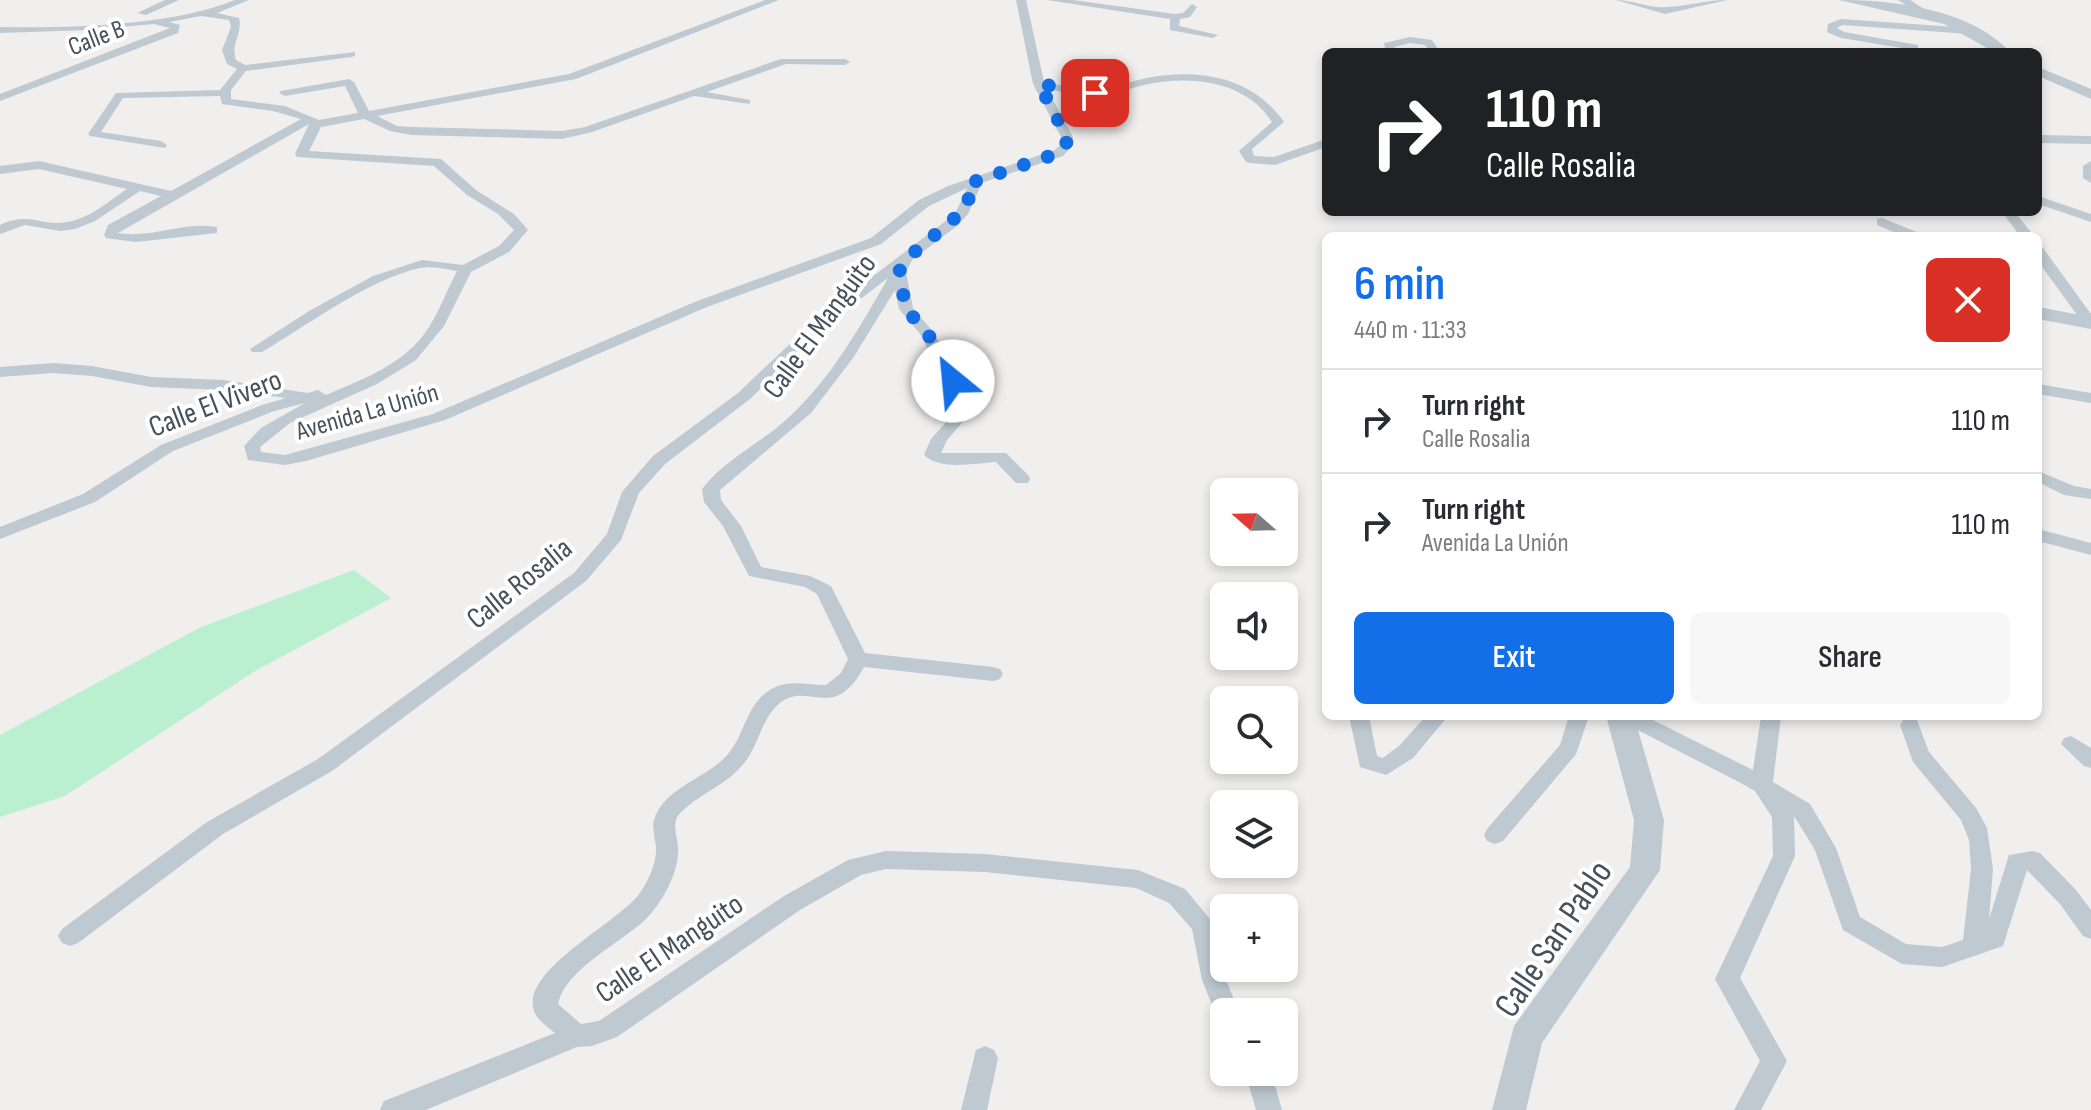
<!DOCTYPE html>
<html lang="en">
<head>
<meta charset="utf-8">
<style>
	:root { --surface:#fff; --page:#f7f7f7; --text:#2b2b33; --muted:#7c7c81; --line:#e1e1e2; --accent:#126fe7 }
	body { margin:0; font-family:"Sofia Sans Condensed",sans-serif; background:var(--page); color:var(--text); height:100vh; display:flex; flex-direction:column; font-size:30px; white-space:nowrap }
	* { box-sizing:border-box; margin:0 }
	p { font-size:26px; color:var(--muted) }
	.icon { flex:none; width:44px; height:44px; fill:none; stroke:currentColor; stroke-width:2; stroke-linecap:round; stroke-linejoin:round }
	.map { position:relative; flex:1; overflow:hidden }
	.sheet { position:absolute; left:1322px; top:232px; width:720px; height:488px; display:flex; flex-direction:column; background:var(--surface); border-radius:12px; box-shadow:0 4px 12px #0003 }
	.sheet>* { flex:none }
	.hud { position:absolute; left:1322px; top:48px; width:720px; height:168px; border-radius:12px; box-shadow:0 4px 12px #0003; background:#202124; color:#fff; overflow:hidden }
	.needle { width:52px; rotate:290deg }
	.buttons { position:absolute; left:1210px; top:478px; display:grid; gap:16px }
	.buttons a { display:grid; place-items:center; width:88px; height:88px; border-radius:12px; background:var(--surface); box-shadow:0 4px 12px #0003; font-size:40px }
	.pin { position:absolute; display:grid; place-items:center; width:68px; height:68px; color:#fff; margin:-34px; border-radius:16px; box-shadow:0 4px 12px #0006 }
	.me { position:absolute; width:88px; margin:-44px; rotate:332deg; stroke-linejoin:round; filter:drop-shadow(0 0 6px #0008) }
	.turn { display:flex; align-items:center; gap:28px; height:168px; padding:0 32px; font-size:36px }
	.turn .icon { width:104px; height:104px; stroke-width:2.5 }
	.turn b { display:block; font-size:56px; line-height:68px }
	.round { display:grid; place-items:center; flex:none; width:84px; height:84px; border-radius:12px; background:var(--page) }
	.headline { display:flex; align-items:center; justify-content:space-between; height:136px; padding:0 32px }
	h1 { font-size:48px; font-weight:600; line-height:60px; color:var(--accent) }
	.cta { display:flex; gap:16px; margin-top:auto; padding:16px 32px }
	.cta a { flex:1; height:92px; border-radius:12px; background:var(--accent); color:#fff; font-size:32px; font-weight:600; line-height:92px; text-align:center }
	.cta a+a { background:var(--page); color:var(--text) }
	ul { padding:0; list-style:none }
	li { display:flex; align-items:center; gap:24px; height:104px; padding:0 32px; border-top:2px solid var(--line) }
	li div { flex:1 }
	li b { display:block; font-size:30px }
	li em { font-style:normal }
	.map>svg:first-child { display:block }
	.green { fill:#baf0cf }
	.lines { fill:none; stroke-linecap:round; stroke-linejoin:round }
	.minor { fill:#bec9d1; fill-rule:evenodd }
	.tertiary { fill:#bec9d1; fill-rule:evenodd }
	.route { stroke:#126fe7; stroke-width:14; stroke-dasharray:0 25.2 }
	.labels { text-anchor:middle; stroke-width:8; stroke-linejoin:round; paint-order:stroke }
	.far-street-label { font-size:26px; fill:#45515c; stroke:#fff }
	.street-label { font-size:30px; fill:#45515c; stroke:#fff }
	.near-street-label { font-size:36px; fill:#45515c; stroke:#fff }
</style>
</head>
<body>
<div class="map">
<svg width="2091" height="1110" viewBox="0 0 2091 1110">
	<rect width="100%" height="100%" fill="#f1eeee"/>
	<polygon class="green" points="354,570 391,598 255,671 65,796 0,817 0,735 201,627"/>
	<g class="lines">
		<g class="minor">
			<polygon points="165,0 179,0 146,15 137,13"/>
			<path d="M235,0h14l-32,13 22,5c4,16 -9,26 -3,42l9,5 110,-13v4l-4,1 -105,14 -15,19v9l54,7 34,14 39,-7 -13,-27 -60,10 -6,-3 2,-2 68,-12 5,3 15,29 200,-37 196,-74h14l-203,79 -199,37 20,10 14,1 151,4 23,-4 196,-68h64l5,3 -5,3 -59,-1 -79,28 43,8v4l-56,-8 -102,36 -30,7 -151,-4 -21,-4 -26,-12 -43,8 -12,24 132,8 35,31 38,24 14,16 -19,22 -38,20 -27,54 -28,34 -39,24 -87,39 -30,24 1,5 24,3 148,-41 264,-113 174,-63 48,-38 29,-14 107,-36 5,-5 1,-8 -28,-53 -17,-84h10l18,82c18,3 36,8 55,7 16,-1 32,-8 48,-11 51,-10 106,-1 137,44l-32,27 2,7 20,1 52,-18v8l-51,18 -25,-2 -4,-1 -7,-11 33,-29c-27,-42 -83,-47 -128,-37 -14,3 -27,9 -42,10 -19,2 -37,-3 -55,-6l26,48 -1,9 -9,10 -85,28 2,3 -12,27 -11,12 -45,34 -6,12 7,36 22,26 38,76 -26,30 -6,13h65l22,22 2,4 -2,4h-12l-20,-21c-22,1 -55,9 -72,-7l7,-16 26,-29 -36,-75 -22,-26 -4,-19 -42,68 -42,55 -91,77 1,10 20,26 20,41 49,9 21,10 34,67 128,14 7,2 3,5 -3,5 -7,2 -129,-14c-31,57 -55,13 -84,36 -18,14 -21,41 -35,59 -18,24 -49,32 -68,55 -4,11 0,19 1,30 2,24 -16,56 -32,72 -25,24 -81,50 -88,85l23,20 18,-3 185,-125 64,-36 38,-9 99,3 153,16 47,19 30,36 11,55 13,32h-15v10l-6,-2 -16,-40 -10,-51 -23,-26 -33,-15 -151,-16 -99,-3 -25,6 -61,35 -183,127 -25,9 -15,1 -151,63h-46l4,-9 171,-68c-7,-6 -18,-13 -21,-22 -14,-41 86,-89 106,-118 9,-13 17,-31 16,-46 -1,-11 -5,-20 -1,-30 13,-32 52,-38 73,-63 16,-18 18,-47 39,-62 18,-14 38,-7 59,-7l15,-12 7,-14 -31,-65 -12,-7 -56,-11 -26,-50 -19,-24 -2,-13c23,-30 59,-46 86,-71 42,-38 72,-91 100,-140l-64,49 -74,72 -85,65 -26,29 -18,47 -35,41 -254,190 -109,63 -145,109 -8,3 -8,-3 -4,-7 4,-7 145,-107 111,-63 256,-186 33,-39 15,-42 31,-36 85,-63 76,-72 133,-101 10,-10 10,-22 -38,18 -48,38 -174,63 -262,113 -139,41 -21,4 -37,-5 -4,-14 17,-18 44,-25 -31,8 -101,40 -78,51 -95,37v-12l83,-33 78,-49 101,-40 24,-7 -62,-8 -73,-3 -59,-11 -39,-3 -53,4v-10l53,-4 39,3 59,11 73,3 84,13 10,-3 8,5c37,-16 80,-31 103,-68 11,-17 18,-37 28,-56 -12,-2 -25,-5 -37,-3 -49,10 -114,58 -158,84h-10l-2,-3 59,-38 64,-35 49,-16 41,5 36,-19 15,-16 -16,-16 -31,-19 -33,-29 -137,-9 -2,-3 14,-30 -191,109c33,6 65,-12 99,-6v6l-81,9 -30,-4 -2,-3 4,-10 53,-29 -21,-5 -45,30 -20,8 -15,2 -35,-6 -25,9v-9c31,-14 40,2 67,-3 22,-3 42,-21 60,-33l-88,-20 -39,5v-8l39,-5 132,30 130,-72 -28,-8 -51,-7 -2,-8 -97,2 -22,34 60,9 6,4 -2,3 -75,-12 -2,-2 28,-41 104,-3 17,-21 -10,-5 -5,-14 9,-23 -2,-7 -28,-4 -32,6 11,3 -2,8 -178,68v-7l170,-66 -16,-4 -66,6 -88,3v-6c69,1 172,-1 235,-27z"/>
			<polygon points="1047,0 1073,0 1175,14 1183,13 1192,4 1197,7 1190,17 1180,19 1179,26 1218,35 1213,38 1170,30 1170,19"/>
			<path d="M1616,0c17,0 35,9 52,7 20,-1 38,-7 59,-7l-62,14z"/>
			<polygon points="1898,0 1910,0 1935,16 1926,18"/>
			<polygon points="1841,19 1970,28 1975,31 1970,34 1842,25 1837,28 1844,32 1918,45 1918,49 1914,50 1841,38 1827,32 1828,24"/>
			<polygon points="1410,37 1432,40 1440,52 1430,52 1425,45 1410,43 1394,47 1396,52 1386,52 1384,43"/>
			<polygon points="2038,135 2091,136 2091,144 2038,143"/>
			<polygon points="2038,196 2091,214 2091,222 2038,204"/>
			<polygon points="2002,212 2015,212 2034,236 2020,236"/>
			<polygon points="1882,218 1919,233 1921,236 1903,236 1877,225 1877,219"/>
			<polygon points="2038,247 2043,248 2091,314 2091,327 2085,326 2038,261"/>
			<polygon points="2038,384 2091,393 2091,403 2038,394"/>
			<polygon points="2038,471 2074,486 2091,489 2091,499 2064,495 2038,482"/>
			<polygon points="2038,529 2091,543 2091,555 2038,541"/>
			<polygon points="1349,716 1369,716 1377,756 1383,758 1399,746 1426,716 1448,716 1413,758 1386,775 1360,767"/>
			<polygon points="1569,716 1589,716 1576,754 1503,841 1495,844 1487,841 1484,835 1487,829 1560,745"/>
			<polygon points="1617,716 1645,716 1753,770 1761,716 1781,716 1773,782 1810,804 1836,848 1860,917 1906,944 1942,947 1963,940 1971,869 1969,840 1961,820 1913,762 1900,725 1903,720 1917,720 1929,752 1976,808 1987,828 1993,869 1989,919 2009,855 2032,851 2040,853 2076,890 2091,910 2091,939 2083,936 2060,904 2027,870 2003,946 1942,967 1902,964 1843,930 1815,850 1794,816 1795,856 1740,978 1787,1061 1761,1110 1734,1110 1760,1061 1715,979 1773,856 1772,817 1755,791 1739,782 1620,721"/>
			<polygon points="2071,736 2091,748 2091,768 2084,766 2061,744 2064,738"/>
			<polygon points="985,1046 994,1050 998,1058 987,1110 961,1110 976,1050"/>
			<polygon points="1245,1072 1271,1072 1282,1110 1256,1110"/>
		</g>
		<g class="tertiary">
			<path d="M1839,0c55,0 132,9 171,52h-16l-50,-28z"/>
			<polygon points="2038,67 2091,89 2091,99 2038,76"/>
			<polygon points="2091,161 2091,183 2083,178 2083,166"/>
			<polygon points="2038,307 2091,317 2091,329 2038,319"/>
			<polygon points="1606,716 1634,716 1664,820 1660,870 1542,1043 1526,1110 1492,1110 1514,1026 1630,867 1634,820"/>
		</g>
	</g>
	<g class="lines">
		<polyline class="route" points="953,381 928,334 906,309 899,272 905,260 963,211 974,187 970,183 1059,153 1066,146 1067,137 1039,84 1095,93"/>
	</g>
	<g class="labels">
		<g class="far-street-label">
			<text transform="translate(96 37) rotate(-21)" y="9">Calle B</text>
			<text transform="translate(367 411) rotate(-16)" y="9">Avenida La Unión</text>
		</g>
		<g class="street-label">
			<text transform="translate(819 326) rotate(-54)" y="10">Calle El Manguito</text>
			<text transform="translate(215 403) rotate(-21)" y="10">Calle El Vivero</text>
			<text transform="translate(519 583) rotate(-39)" y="10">Calle Rosalia</text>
			<text transform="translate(669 948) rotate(-34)" y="10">Calle El Manguito</text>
		</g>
		<g class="near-street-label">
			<text transform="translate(1552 938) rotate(-56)" y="13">Calle San Pablo</text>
		</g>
	</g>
</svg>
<div class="buttons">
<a><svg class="needle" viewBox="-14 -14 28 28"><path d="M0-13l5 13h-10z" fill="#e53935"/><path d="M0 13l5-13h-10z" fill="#7c7c81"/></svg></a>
<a><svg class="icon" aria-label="sound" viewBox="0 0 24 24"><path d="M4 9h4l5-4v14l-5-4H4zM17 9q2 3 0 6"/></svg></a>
<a><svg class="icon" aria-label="search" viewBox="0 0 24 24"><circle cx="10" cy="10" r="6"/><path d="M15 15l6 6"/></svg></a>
<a><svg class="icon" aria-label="layers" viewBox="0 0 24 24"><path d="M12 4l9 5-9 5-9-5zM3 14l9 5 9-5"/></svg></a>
<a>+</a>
<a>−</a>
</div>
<div class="pin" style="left:1095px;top:93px;background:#d93025"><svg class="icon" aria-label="arrive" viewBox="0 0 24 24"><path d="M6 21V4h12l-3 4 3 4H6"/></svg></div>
<svg class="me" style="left:953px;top:381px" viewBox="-20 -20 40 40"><circle r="19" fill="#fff"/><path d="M0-13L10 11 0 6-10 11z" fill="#126fe7"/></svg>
<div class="hud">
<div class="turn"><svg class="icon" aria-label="right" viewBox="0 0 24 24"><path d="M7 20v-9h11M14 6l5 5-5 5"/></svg><div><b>110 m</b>Calle Rosalia</div></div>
</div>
<section class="sheet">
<div class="headline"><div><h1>6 min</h1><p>440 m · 11:33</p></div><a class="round" style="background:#d93025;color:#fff"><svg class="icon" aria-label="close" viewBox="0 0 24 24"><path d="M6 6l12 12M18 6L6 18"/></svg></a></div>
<ul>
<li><svg class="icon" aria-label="right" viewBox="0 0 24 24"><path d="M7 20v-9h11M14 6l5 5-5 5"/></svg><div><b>Turn right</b><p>Calle Rosalia</p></div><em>110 m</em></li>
<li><svg class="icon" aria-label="right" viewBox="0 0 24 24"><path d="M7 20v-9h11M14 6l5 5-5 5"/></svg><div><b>Turn right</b><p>Avenida La Unión</p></div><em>110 m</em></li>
</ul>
<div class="cta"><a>Exit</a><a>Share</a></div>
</section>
</div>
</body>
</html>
